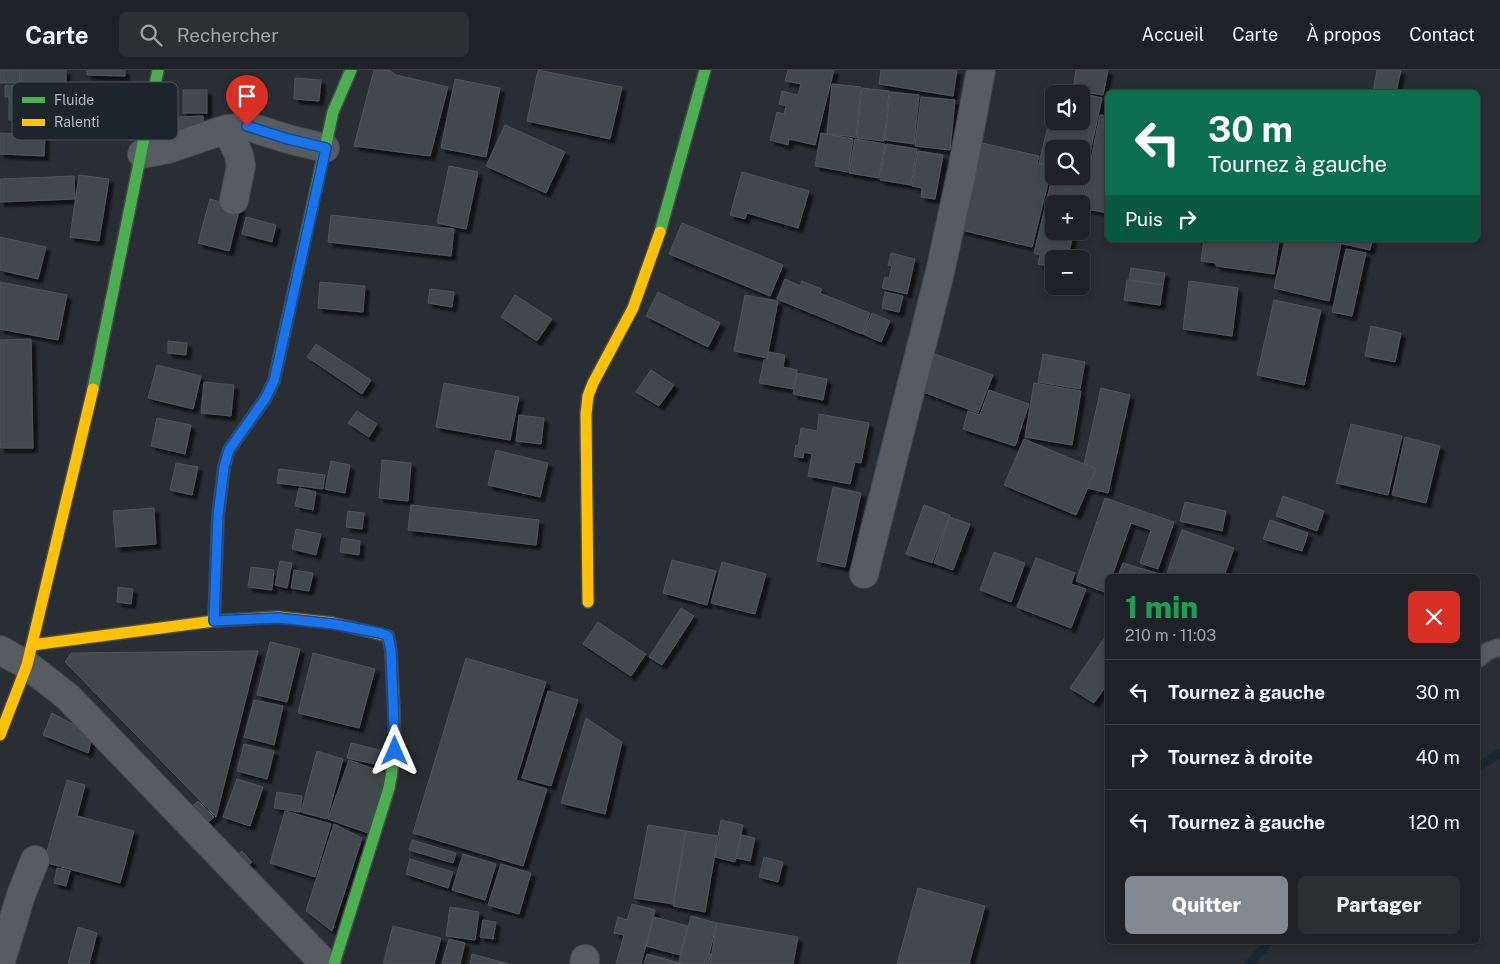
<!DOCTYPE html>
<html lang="fr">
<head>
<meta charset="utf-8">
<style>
	:root { --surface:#1e2226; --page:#2b2f32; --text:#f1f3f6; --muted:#a1a4a7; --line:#3c3f43; --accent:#828991 }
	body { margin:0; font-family:"Public Sans",sans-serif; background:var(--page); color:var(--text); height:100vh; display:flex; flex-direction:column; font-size:19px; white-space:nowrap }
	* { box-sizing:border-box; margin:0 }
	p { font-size:16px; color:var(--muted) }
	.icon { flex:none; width:28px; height:28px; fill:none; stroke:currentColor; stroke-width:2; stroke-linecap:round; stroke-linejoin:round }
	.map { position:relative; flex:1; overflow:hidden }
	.details { position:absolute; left:1105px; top:504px; width:375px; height:370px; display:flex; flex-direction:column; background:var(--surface); border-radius:8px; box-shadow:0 2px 8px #0003,0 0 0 1px var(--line) }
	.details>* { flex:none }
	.hud { position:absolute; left:1105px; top:20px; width:375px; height:152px; border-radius:8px; box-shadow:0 2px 8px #0003,0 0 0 1px var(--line); background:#0b6e4f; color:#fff; overflow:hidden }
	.tools { position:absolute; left:1045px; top:15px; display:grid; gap:10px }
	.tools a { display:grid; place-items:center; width:45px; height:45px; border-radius:8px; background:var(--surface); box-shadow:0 2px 8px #0003,0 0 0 1px var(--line); font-size:25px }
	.pin { position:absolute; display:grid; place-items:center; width:42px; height:42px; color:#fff; margin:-51px -21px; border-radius:50% 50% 50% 0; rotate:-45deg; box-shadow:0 0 5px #0007 }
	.pin .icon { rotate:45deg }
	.me { position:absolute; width:55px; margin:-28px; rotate:0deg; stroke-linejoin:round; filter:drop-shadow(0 0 4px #0008) }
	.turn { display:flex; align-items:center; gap:18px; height:105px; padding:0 20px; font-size:22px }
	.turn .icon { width:65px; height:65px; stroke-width:2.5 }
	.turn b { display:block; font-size:35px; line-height:42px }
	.then { display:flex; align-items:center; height:48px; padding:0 20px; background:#0003; gap:10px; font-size:19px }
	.round { display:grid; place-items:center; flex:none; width:52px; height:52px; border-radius:8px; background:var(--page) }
	.headline { display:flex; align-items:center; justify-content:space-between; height:85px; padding:0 20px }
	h1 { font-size:30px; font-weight:800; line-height:38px; color:#1e9e55 }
	.button { display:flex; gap:10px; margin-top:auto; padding:10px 20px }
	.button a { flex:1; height:58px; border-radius:8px; background:var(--accent); color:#fff; font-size:20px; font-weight:800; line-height:58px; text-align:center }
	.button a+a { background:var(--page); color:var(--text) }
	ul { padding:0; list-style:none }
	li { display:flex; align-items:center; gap:15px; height:65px; padding:0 20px; border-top:1px solid var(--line) }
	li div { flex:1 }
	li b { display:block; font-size:19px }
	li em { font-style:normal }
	header { display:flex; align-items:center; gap:30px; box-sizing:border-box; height:70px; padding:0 25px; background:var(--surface); border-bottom:1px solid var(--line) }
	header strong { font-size:24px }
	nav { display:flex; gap:28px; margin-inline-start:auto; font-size:18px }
	.search { width:350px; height:45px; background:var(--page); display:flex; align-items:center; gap:12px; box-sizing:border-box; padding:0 18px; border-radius:8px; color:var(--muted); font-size:19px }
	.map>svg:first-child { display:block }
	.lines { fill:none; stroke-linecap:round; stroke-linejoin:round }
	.stream { stroke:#192733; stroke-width:9 }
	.building { fill:#43494e; stroke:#4f555b; filter:url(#shadow) }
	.lane-casing { stroke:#454a50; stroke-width:19 }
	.street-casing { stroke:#454a50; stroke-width:30 }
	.fast-casing { stroke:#454a50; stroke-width:14 }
	.slow-casing { stroke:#454a50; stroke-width:14 }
	.lane { stroke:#575c61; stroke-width:16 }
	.street { stroke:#575c61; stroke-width:28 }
	.fast { stroke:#4caf50; stroke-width:11 }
	.slow { stroke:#ffc107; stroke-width:11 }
	.route-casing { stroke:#114b97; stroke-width:12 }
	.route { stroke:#1a73e8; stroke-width:9 }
	.key { fill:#1c242c; stroke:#495159; stroke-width:1 }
	.key-label { font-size:14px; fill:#b2bac3 }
</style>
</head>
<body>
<header>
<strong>Carte</strong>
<div class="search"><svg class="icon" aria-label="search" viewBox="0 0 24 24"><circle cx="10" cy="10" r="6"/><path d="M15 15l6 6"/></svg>Rechercher</div>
<nav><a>Accueil</a><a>Carte</a><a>À propos</a><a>Contact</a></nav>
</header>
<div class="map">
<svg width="1500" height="894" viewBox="0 0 1500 894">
	<defs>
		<filter id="shadow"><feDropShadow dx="4.5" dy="4.5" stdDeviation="1" flood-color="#0009"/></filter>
	</defs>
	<rect width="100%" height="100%" fill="#282e33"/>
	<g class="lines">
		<g class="stream">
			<polyline points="1478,697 1500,683"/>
			<polyline points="1249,894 1270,871"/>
		</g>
	</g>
	<g class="building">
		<rect x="0" y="0" width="20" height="13"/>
		<rect x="21" y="0" width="45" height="13"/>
		<polygon points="87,0 125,0 125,6 87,5"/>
		<polygon points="374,0 389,0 396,5 448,17 430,86 354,76"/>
		<polygon points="538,0 622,17 610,69 527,51"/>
		<polygon points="788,0 834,0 815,75 789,69 788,75 770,70 777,42 784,44 786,36 779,34 782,21 798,25 801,14 785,11"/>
		<polygon points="881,0 957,0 953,26 879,14"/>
		<polygon points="1076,0 1108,0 1103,25 1073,20"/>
		<polygon points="1377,0 1401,0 1396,22 1373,22"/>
		<polygon points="295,8 321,10 319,31 294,29"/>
		<polygon points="455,9 500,18 486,87 441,78"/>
		<polygon points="832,14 861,17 856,67 827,64"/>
		<polygon points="5,15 45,16 44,63 15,62 15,50 9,50 9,27 5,27"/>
		<polygon points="862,18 889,21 884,71 857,68"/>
		<polygon points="1057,18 1102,28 1084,110 1066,106 1081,106 1081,79 1054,79 1054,103 1051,103 1052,96 1039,93 1054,32 1054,51 1081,51 1081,24 1056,24"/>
		<rect x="183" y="20" width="24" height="23"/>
		<polygon points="890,22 919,25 914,74 885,70"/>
		<polygon points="921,27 955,30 950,80 915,76"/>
		<polygon points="1100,45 1108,46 1108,143 1081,138"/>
		<polygon points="203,46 204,60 178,60 178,47"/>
		<polygon points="505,55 565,82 546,123 486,96"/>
		<polygon points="0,63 45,65 44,86 0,84"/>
		<polygon points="821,63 853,69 848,102 815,96"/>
		<polygon points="855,69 885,74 879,108 849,103"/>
		<polygon points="982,73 1039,86 1037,93 1052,97 1032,177 961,160"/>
		<polygon points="886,74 917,79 911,115 880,110"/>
		<polygon points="918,81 943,85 935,129 921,127 922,118 912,116"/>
		<polygon points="449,96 478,102 466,159 437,153"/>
		<polygon points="742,102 809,121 798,158 747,143 745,149 730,145"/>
		<polygon points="1053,104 1054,106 1064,106 1085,112 1080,134 1054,134 1054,161 1074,161 1067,189 1054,189 1054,198 1038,194 1040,185 1034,183"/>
		<polygon points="79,105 109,109 99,171 70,167"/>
		<polygon points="74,106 75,129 0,132 0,109"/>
		<polygon points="210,129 240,137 229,181 198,173"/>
		<polygon points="331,145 454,159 451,186 328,172"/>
		<polygon points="246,147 276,155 272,172 242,164"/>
		<polygon points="682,153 783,195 770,226 669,184"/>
		<polygon points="0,167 46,177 38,209 0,200"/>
		<polygon points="1204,170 1279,170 1274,204 1216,196 1216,193 1201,191"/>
		<polygon points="1285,170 1323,170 1341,174 1329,231 1274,218"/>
		<polygon points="1326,170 1372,170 1370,180"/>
		<polygon points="1346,179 1366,183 1352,246 1332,242"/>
		<polygon points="891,183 915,189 907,224 882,218 885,207 889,208 892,196 888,195"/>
		<polygon points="1131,198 1165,203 1163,215 1129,210"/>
		<polygon points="785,209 800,216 802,211 822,219 820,223 870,243 862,264 777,229"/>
		<polygon points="1127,210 1163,215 1160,235 1124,230"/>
		<polygon points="1189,211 1238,218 1232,266 1183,259"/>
		<polygon points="0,212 67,225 58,270 0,259"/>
		<polygon points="320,212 365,216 363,242 318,238"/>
		<polygon points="430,219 454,222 452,237 428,233"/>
		<polygon points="658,222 720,253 708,277 646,246"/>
		<polygon points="885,222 903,226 899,242 882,238"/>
		<polygon points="515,225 552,249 537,271 501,247"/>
		<polygon points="745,225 778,231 767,288 734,281"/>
		<polygon points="1274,230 1321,240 1304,315 1257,305"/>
		<polygon points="872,243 890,251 881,272 863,264"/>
		<polygon points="1371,256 1401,263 1395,292 1365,286"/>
		<polygon points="31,269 33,378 0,378 0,270"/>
		<polygon points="168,271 187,273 186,285 168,283"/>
		<polygon points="316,274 371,310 362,324 307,287"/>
		<polygon points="769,282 785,285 783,297 797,300 793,319 759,313 764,290 767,290"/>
		<polygon points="935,284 993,305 978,343 921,321"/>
		<polygon points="1043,284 1085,292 1080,319 1038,312"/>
		<polygon points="157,295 201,306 193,339 148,328"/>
		<polygon points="651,300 674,315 659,336 636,322"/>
		<polygon points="797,303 827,309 823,330 793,324"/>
		<polygon points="204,312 234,315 231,346 201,343"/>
		<polygon points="444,313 519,327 510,370 436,357"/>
		<polygon points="1034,313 1081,321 1072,375 1025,367"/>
		<polygon points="1101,318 1130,325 1108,423 1079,416"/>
		<polygon points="989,320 1029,334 1015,376 963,359 968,341 980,345"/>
		<polygon points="357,341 377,354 369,367 348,353"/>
		<polygon points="819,344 869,353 861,393 855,392 850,414 808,406 812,384 804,382 803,388 794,386 796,375 798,376 801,358 817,361"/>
		<polygon points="519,345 544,348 541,374 516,371"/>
		<polygon points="157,348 191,355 185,384 151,376"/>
		<polygon points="1351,354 1402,366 1388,425 1336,413"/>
		<polygon points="1405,367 1440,376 1426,433 1392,425"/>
		<polygon points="1024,369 1096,399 1076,445 1004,415"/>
		<polygon points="496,380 548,393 540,427 488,415"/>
		<polygon points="382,390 411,393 408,431 379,428"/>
		<polygon points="331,391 350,395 345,423 325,419"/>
		<polygon points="176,393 198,397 192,425 170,420"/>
		<polygon points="279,399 325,405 323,419 277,413"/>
		<polygon points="833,417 861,423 845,497 817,491"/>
		<polygon points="299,418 316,422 313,440 295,436"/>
		<polygon points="1283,426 1324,441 1317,461 1276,446"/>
		<polygon points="1105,428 1174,452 1158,499 1140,493 1151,460 1131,453 1112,506 1108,506 1107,523 1076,511"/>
		<polygon points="1185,432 1226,441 1222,461 1180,451"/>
		<polygon points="411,435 539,450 536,475 408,460"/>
		<polygon points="924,435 950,445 932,493 906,484"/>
		<polygon points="154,438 156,474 116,477 113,441"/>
		<polygon points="348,441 364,443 362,459 346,457"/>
		<polygon points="950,447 970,454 953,500 934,493"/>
		<polygon points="1270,450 1308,463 1302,481 1263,469"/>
		<polygon points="296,459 321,464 316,485 292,479"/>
		<polygon points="1182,460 1234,478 1224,506 1166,506"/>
		<polygon points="342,468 360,471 359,485 340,482"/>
		<polygon points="994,482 1025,493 1011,532 980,520"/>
		<polygon points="1036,488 1075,503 1071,514 1086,519 1071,558 1017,537"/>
		<polygon points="672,490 716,501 707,535 663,523"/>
		<polygon points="280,491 292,493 287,518 275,515"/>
		<polygon points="722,492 766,504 755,544 711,533"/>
		<polygon points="1123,493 1163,505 1162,506 1118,506"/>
		<polygon points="251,497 274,500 272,520 248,517"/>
		<polygon points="294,500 313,503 309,521 291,518"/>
		<polygon points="118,517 133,519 131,534 117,532"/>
		<polygon points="681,538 694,546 662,595 649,587"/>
		<polygon points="598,552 646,584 631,606 583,574"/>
		<polygon points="1108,563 1108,613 1094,633 1070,618"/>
		<polygon points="270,572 300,579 287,632 257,625"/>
		<polygon points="258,581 216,747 65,592 71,583"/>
		<polygon points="313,583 375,599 359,658 298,643"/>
		<polygon points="466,588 546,612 516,710 547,719 523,796 413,763"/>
		<polygon points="548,621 578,630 551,716 522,708"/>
		<polygon points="254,630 283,636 274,675 244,667"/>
		<polygon points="52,643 93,665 88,683 43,665"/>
		<polygon points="586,648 622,672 605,744 561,733"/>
		<polygon points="351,673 392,683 389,697 347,688"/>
		<polygon points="244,674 274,681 267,709 237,701"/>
		<polygon points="317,681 343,689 327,749 301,742"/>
		<polygon points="349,690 388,704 368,763 328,749"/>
		<polygon points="237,709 263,717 250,756 223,747"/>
		<polygon points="67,710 85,715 77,746 134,761 120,813 44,792"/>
		<polygon points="277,722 302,726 300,742 274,738"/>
		<polygon points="198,731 214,747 202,758 186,742"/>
		<polygon points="285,741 331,754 315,807 270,793"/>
		<polygon points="721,750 743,755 735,792 715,787 720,766 718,765"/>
		<polygon points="334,754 362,768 332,861 306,841"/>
		<polygon points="648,755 686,761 673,834 634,828"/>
		<polygon points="686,761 718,766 705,842 673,836"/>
		<polygon points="741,765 755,768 750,791 736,788"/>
		<polygon points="412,770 456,783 453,793 409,780"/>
		<polygon points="242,781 252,792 243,800 233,789"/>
		<polygon points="463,784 496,794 485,830 452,820"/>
		<polygon points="764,787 783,792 778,812 759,807"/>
		<polygon points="410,789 453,802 448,818 406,804"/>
		<polygon points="501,794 531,803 519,844 488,835"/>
		<polygon points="57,798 70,801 66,816 54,813"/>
		<polygon points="918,818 985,836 969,894 897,894"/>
		<polygon points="632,834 655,840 641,894 616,894 624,865 614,863 618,847 627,850"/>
		<polygon points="450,837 479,842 475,870 446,866"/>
		<polygon points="691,846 717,853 709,884 711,884 708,894 680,894 681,892 679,891"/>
		<polygon points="654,847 688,856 680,885 646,876"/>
		<polygon points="483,850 496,852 493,869 480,867"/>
		<polygon points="717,853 798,867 793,894 710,894"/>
		<polygon points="393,856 441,868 434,894 383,894"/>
		<polygon points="78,857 97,863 89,894 68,894"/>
		<polygon points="449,869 465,873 460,894 442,894"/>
		<polygon points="472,884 509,894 470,894"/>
		<polygon points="647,884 680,893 680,894 644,894"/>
	</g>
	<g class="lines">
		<g class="lane-casing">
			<polyline id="lane" points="1478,589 1488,581 1500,577"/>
		</g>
		<g class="street-casing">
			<g id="street">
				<polyline points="227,59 239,85 241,96 234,130"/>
				<polyline points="142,84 168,79 221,61 247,56 288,69 325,78"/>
				<polyline points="864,504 940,202 962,101 981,0"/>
				<polyline points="0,580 27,595 67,626 325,894"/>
				<polyline points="0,894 21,825 35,790"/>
				<polyline points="584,894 585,889"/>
			</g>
		</g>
		<g class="fast-casing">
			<g id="fast">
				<polyline points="660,162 705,0"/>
				<polyline points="280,283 333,42 351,0"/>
				<polyline points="93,319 158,0"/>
				<path d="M334,894l55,-176c7,-33 6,-62 4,-95"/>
			</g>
		</g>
		<g class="slow-casing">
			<g id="slow">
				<polyline points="588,532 586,344 588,326 593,313 633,238 660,162"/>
				<polyline points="214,551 218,446 224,397 229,380 265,329 274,311 280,283"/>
				<polyline points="32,575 214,551 278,547 333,553 388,566 391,581 393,623"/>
				<polyline points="0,665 27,595 93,319"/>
			</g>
		</g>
		<use href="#lane" class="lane"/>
		<use href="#street" class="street"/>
		<use href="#fast" class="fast"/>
		<use href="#slow" class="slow"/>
	</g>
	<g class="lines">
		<g class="route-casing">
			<polyline id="route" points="247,56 288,69 326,78 274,311 265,329 229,380 224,397 218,446 214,551 278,548 333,554 380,563 388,566 391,581 395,681"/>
		</g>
		<use href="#route" class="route"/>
	</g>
	<rect x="12" y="12" width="166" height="58" rx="8" class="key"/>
	<rect x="22" y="27" width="23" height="6" fill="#4caf50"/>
	<rect x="22" y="49" width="23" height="7" fill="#ffc107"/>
	<g class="key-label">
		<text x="54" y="35">Fluide</text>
		<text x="54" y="57">Ralenti</text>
	</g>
</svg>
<div class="tools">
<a><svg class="icon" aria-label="sound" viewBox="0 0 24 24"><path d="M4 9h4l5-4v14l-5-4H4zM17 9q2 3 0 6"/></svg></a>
<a><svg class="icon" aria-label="search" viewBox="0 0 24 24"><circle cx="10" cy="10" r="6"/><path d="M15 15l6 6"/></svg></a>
<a>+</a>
<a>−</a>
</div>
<div class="pin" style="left:247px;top:56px;background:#d93025"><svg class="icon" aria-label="arrive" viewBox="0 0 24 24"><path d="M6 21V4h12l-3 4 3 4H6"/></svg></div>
<svg class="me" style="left:395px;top:681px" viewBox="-20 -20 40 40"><path d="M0-17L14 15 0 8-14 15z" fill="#1a73e8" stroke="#fff" stroke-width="4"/></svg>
<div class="hud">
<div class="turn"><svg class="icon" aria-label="left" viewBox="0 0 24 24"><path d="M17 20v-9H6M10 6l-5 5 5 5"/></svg><div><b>30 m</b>Tournez à gauche</div></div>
<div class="then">Puis<svg class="icon" aria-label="right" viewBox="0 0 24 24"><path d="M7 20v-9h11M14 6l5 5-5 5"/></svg></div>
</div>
<section class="details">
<div class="headline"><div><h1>1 min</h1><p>210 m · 11:03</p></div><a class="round" style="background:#d93025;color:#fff"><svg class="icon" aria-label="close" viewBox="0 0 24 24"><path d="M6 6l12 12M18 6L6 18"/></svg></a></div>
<ul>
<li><svg class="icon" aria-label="left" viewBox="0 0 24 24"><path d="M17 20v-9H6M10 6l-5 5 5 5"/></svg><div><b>Tournez à gauche</b></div><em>30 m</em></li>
<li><svg class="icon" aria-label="right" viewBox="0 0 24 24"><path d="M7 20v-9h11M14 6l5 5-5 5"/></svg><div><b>Tournez à droite</b></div><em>40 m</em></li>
<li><svg class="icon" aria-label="left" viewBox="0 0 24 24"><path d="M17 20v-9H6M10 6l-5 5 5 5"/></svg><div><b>Tournez à gauche</b></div><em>120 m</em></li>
</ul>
<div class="button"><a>Quitter</a><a>Partager</a></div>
</section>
</div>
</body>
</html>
